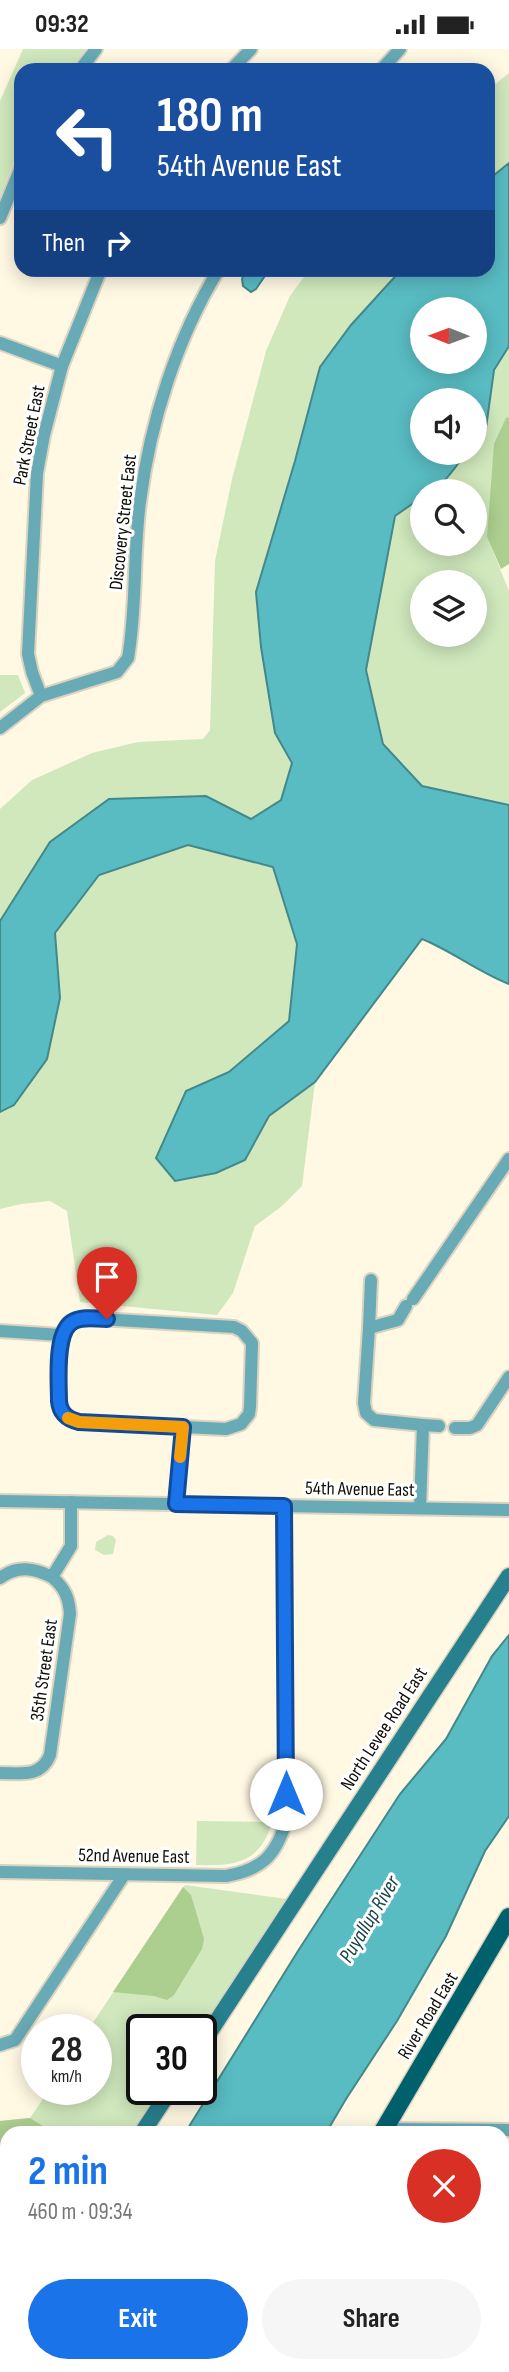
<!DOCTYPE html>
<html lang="en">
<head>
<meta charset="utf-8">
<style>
	:root { --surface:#fff; --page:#f6f6f6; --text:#222; --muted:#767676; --accent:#1a73e8 }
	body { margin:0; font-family:"Sofia Sans Condensed",sans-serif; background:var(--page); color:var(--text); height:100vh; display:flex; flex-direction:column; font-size:26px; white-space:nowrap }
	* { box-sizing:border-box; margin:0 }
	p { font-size:23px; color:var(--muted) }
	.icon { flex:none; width:38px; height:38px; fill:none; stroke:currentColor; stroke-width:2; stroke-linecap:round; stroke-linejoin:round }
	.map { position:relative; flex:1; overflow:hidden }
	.side { position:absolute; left:0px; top:2077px; width:509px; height:247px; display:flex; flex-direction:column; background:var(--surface); border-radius:21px 21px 0 0; box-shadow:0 4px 18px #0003 }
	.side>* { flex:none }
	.hud { position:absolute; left:14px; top:14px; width:481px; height:214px; border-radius:21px; box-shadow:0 4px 18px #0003; background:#1a4fa0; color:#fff; overflow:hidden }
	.needle { width:46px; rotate:271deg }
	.controls { position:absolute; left:410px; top:248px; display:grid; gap:14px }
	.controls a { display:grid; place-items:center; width:77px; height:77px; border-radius:50%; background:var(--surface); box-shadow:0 4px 18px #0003; font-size:35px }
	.speed { position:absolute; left:21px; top:1965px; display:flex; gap:14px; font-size:35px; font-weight:700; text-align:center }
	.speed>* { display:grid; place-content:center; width:91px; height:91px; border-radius:50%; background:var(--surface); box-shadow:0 4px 18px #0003; line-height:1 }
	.speed small { font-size:18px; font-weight:400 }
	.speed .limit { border:4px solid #111; border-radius:10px; background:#fff; color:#111 }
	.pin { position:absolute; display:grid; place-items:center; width:60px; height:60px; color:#fff; margin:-72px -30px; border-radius:50% 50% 50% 0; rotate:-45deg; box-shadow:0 0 7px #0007 }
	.pin .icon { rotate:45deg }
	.me { position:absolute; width:77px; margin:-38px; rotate:0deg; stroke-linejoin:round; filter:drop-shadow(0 0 5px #0008) }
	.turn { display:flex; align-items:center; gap:24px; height:147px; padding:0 28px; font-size:32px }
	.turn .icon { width:91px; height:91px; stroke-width:2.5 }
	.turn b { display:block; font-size:49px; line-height:60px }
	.then { display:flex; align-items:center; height:66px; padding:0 28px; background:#0003; gap:14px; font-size:26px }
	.round { display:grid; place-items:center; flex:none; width:74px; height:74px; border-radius:37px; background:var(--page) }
	.head { display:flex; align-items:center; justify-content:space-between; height:119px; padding:0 28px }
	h1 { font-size:42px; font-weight:700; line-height:52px; color:var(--accent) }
	.primary-button { display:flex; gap:14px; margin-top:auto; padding:14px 28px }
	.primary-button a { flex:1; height:80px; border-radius:42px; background:var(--accent); color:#fff; font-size:28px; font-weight:700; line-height:80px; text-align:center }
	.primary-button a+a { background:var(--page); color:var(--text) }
	.status { display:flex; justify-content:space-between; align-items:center; height:49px; padding:0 35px; background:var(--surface); direction:ltr }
	.status svg { height:19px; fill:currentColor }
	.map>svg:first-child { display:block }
	.industrial { fill:#f3e9fe }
	.green { fill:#d0e8bc; fill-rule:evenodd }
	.forest { fill:#acce8f }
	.water { fill:#59bcc3; stroke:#43888b; stroke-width:2; fill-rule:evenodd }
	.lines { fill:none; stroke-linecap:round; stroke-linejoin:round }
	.stream { stroke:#43888b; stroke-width:3.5 }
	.street-casing { stroke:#d9d3c0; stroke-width:16 }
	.secondary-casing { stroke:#d9d3c0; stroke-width:19 }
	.primary-casing { stroke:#d9d3c0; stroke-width:21 }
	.street { stroke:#68aab5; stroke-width:12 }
	.secondary { stroke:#27808d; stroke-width:16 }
	.primary { stroke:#00606c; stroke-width:18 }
	.route-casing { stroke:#114b97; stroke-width:18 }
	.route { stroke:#1a73e8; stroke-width:12 }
	.slow { stroke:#f59e0b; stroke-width:12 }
	.labels { text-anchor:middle; stroke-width:6; stroke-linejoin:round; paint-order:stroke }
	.street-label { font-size:19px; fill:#100e07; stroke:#fff }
	.water-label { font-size:21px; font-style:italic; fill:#164447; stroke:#fff }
</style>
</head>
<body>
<div class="status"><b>09:32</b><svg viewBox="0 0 49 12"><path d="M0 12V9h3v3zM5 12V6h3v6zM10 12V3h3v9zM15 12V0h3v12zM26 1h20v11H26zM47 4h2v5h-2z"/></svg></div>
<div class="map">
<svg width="509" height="2323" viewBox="0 0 509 2323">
	<rect width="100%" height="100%" fill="#fff8e3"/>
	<polygon class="industrial" points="502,2242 509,2242 509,2323 269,2323 273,2317 502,2317"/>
	<g class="green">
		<polygon points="23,0 86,0 70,21 21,21 21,95 0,148 0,52"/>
		<polygon points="509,24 509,114 488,131 488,41"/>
		<polygon points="309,221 401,221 351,276 320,318 295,412 271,491 275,683 293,714 281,751 251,770 206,747 0,872 0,760 32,731 92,704 138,693 203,690 210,681 215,512 232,430 266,302 290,247"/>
		<path d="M509,297v71l-3,1 -19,119 22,54v214l-87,-19 -38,-42 -18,-74 29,-154 27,-19v47h52v-52h-46l17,-12 21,-27h8v-11l12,-14 8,-58zM422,534h52v52h-52z"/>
		<polygon points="0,626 18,626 25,644 0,663"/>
		<polygon points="188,796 273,818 298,895 289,972 229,1023 186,1042 156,1109 216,1124 245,1111 269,1067 315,1033 302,1137 282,1157 255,1177 233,1244 217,1266 80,1253 67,1162 50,1152 21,1155 0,1160 0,1063 14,1056 60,949 55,884 99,826"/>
		<polygon points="108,1486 113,1487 116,1491 113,1505 104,1506 95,1501 96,1493"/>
		<path d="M197,1772l75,1c-12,42 -38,44 -76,43z"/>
		<polygon points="185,1836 287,1850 201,1981 142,1981 142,2040 161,2041 132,2084 7,2084 7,2285 0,2296 0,2072 30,2069 49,2041 96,2040 96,1981 88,1981"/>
	</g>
	<g class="forest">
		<polygon points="509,368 509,515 501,520 487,488 494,395 506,369"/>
		<polygon points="183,1838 191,1846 204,1890 202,1900 174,1946 167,1951 154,1947 113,1943"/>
		<polygon points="30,2069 49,2081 68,2084 7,2084 7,2154 0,2152 0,2072"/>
		<polygon points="0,2204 7,2206 7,2269 0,2280"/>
	</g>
	<g class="water">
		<path d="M509,114v183l-15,24 -8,58 -12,14v-41h-52v52h44c-11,14 -25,39 -44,39v5l-27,19 -29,154 17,74 39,42 87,19v179c-31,-12 -57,-33 -87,-45l-107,143 -46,34 -24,44 -29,13 -41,8 -19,-23 30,-67 43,-19 60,-51 8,-77 -24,-77 -85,-22 -89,30 -44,58 5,65 -13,61 -33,46 -14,7v-191l50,-79 59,-43 97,-3 45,23 30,-19 11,-37 -17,-30 -14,-86 -5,-55 39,-131 25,-94 31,-42 50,-55 87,-1v-89zM422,261h52v52h-52z"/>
		<polygon points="245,221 245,220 269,221 256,240 251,243 243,237 242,230"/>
		<polygon points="509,1586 509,1767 485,1802 446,1887 397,1972 346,2050 326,2084 185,2084 298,1902 400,1745 446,1690 492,1607"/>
		<polygon points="50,2317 193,2317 188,2323 46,2323"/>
	</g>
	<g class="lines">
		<polyline class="stream" points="0,2242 7,2244"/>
		<g class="street-casing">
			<g id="street">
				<polyline points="80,21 96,0"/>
				<polyline points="231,21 251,0"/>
				<polyline points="381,21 400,0"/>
				<polyline points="0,169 21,118"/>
				<polyline points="0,294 62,317"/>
				<polyline points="41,647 32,623 28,605 37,424 44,386 62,317 101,220"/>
				<path d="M0,679l41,-32 76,-24 11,-14c9,-51 5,-104 12,-156 10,-80 37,-164 79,-233"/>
				<polyline points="413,1250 509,1110"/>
				<polyline points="406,1257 398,1271 369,1279 364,1354 366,1364 374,1371 423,1376 420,1459"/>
				<polyline points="369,1279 371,1231"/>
				<path d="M0,1282l61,4 7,-10 15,-7 151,9 8,4 10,12 -2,64 -1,7 -8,10 -15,5 -147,-7c-8,-2 -15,-5 -18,-13 -6,-12 -1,-58 0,-74"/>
				<polyline points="423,1376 439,1377"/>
				<polyline points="455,1379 470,1379 477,1376 509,1328"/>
				<polyline points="0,1452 509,1461"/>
				<polyline points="176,1455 183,1378"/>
				<path d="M0,1529c17,-13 34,-10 52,-1"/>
				<path d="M0,1724c20,0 41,5 50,-18l20,-141c-1,-16 -5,-26 -18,-37l19,-31v-44"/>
				<path d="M0,1823l226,4c35,-6 50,-20 60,-55l-2,-315"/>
				<polyline points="0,1996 15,1991 124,1826"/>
				<polyline points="384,2080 509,2081"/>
			</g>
		</g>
		<g class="secondary-casing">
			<g id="secondary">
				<polyline points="201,1996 509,1527"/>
				<polyline points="142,2084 171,2040"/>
				<polyline points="0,2306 7,2294"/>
			</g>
		</g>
		<g class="primary-casing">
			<g id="primary">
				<polyline points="382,2084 509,1868"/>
				<polyline points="242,2323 245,2317"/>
			</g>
		</g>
		<use href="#street" class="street"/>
		<use href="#secondary" class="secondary"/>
		<use href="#primary" class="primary"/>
	</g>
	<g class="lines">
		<g class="route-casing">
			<path id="route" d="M107,1270c-11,0 -23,-3 -33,2 -20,9 -15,60 -15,80 1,12 8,18 20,21l104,5 -7,77 108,2 2,288"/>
		</g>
		<use href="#route" class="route"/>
		<polyline class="slow" points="68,1369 79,1373 183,1378 180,1408"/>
	</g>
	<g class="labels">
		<g class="street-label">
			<text transform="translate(28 386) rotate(-79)" y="7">Park Street East</text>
			<text transform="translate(122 473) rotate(-84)" y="7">Discovery Street East</text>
			<text transform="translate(360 1439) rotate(1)" y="7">54th Avenue East</text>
			<text transform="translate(43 1621) rotate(-82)" y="7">35th Street East</text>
			<text transform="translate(383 1679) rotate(-57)" y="7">North Levee Road East</text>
			<text transform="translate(134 1806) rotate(1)" y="7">52nd Avenue East</text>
			<text transform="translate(427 1966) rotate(-59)" y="7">River Road East</text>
		</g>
		<g class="water-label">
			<text transform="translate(369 1870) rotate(-59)" y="7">Puyallup River</text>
		</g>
	</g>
</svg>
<div class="controls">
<a><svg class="needle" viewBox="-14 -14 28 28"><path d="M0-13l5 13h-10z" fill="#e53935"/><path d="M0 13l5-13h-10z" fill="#767676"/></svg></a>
<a><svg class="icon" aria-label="sound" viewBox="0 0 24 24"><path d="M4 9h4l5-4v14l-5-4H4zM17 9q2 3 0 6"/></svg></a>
<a><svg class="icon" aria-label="search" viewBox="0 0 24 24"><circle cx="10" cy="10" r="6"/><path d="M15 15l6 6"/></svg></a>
<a><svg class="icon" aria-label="layers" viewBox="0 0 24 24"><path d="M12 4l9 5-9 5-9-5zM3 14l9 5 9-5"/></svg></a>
</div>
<div class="speed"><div>28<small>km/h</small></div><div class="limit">30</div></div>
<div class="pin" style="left:107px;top:1270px;background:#d93025"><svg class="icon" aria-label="arrive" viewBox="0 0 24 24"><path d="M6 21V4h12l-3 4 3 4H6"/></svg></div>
<svg class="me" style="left:286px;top:1745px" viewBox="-20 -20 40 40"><circle r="19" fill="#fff"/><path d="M0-13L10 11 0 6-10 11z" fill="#1a73e8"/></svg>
<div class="hud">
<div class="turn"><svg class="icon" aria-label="left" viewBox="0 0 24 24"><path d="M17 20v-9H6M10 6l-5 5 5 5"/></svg><div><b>180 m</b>54th Avenue East</div></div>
<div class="then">Then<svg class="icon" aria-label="right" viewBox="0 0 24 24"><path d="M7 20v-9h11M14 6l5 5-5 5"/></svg></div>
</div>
<section class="side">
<div class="head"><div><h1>2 min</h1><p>460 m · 09:34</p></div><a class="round" style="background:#d93025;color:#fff"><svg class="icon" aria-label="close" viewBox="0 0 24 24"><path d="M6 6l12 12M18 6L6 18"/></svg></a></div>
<div class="primary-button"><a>Exit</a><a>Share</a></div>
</section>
</div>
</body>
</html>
